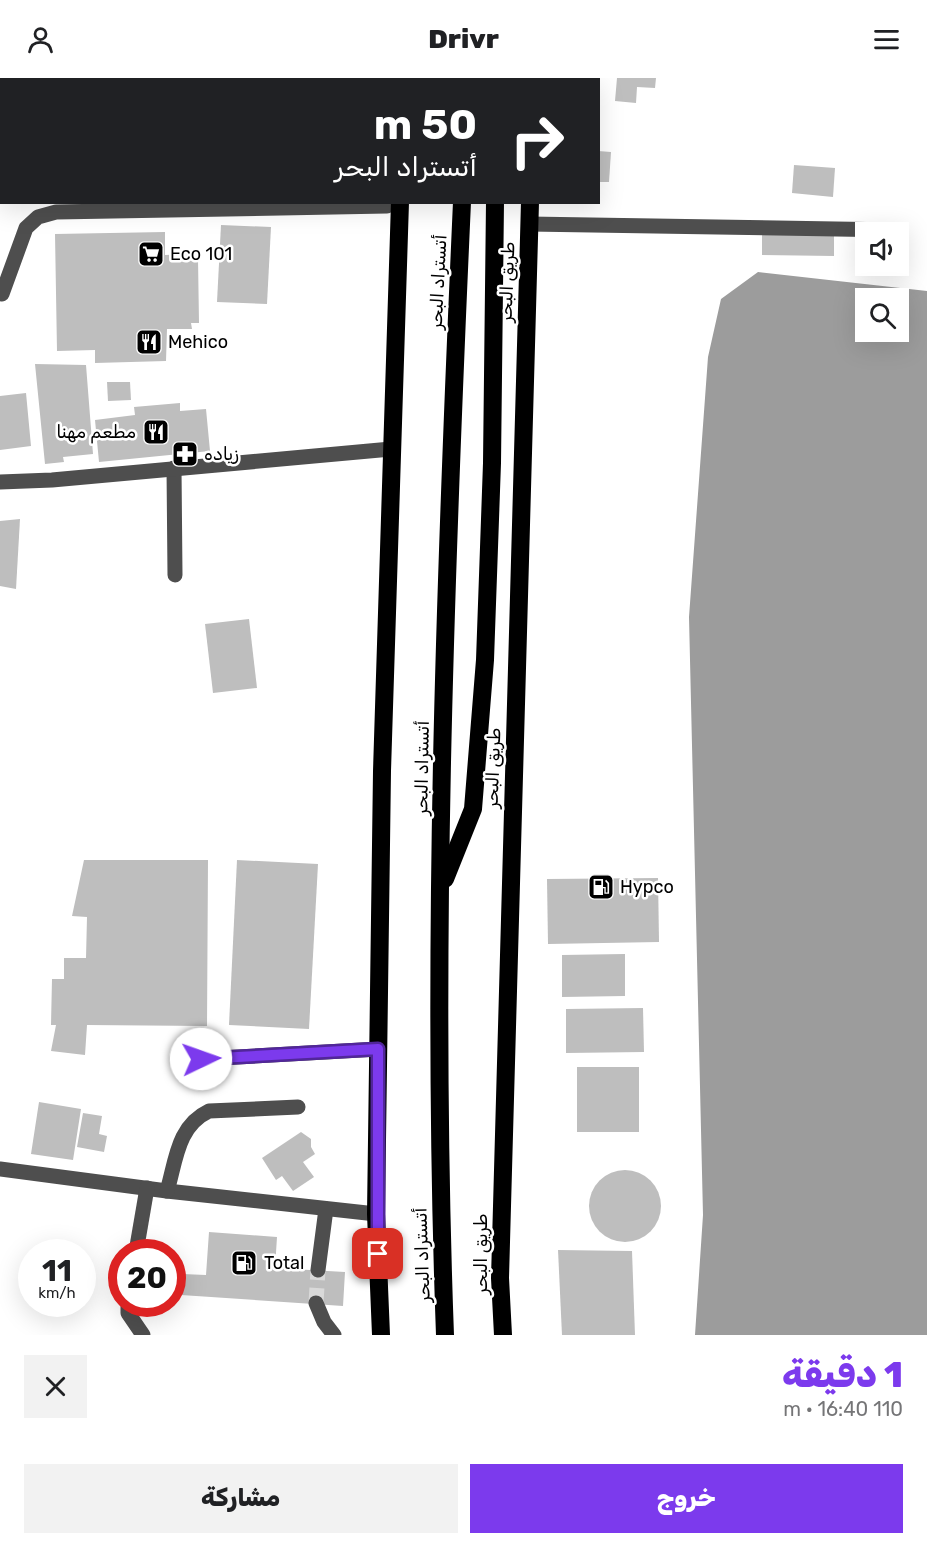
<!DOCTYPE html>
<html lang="ar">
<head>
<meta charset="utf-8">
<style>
	:root { --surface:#fff; --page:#f2f2f2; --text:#202124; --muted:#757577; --accent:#7c3aed }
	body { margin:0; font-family:Rubik,"Noto Sans Arabic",sans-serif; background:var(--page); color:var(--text); direction:rtl; height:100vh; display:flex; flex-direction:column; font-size:22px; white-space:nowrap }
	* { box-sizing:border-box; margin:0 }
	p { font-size:20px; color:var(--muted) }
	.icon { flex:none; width:33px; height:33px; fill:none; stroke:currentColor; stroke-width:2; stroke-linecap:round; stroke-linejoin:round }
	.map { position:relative; height:1257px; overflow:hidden; direction:ltr }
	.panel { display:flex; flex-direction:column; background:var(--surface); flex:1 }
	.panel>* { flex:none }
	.hud { position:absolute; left:0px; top:0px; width:600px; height:126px; box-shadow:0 6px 24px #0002; direction:rtl; background:#202124; color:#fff; overflow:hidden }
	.buttons { position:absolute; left:855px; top:144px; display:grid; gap:12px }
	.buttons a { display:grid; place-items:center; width:54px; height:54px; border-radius:0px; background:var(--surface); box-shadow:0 6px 24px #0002; font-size:30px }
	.speed { position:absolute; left:18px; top:1161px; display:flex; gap:12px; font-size:30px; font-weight:700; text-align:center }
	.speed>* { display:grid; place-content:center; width:78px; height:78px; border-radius:50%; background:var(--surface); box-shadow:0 6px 24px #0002; line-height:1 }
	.speed small { font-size:15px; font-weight:400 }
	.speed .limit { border:9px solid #d22; background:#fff; color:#111 }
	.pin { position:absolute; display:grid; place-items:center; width:51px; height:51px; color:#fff; margin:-26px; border-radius:12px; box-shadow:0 3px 9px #0006 }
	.me { position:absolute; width:66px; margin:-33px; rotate:87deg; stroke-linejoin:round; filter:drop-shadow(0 0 4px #0008) }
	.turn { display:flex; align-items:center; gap:21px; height:126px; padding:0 24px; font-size:27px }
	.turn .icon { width:78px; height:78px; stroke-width:2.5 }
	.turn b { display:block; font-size:42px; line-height:51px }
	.round { display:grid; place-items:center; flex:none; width:63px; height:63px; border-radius:0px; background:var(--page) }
	.summary { display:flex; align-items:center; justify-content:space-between; height:102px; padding:0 24px }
	h1 { font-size:36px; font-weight:800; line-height:45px; color:var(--accent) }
	.action { display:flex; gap:12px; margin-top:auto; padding:12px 24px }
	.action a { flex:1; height:69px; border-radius:0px; background:var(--accent); color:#fff; font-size:24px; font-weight:800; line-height:69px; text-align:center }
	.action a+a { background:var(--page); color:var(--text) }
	header { display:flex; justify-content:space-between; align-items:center; height:78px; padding:0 24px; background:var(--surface); font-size:27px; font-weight:800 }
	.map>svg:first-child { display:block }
	.water { fill:#9c9c9c; fill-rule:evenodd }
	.building { fill:#bebebe }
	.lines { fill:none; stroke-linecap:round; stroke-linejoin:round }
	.minor-tunnel { stroke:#d9d9d9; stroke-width:15; stroke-dasharray:15 8; stroke-linecap:butt }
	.minor { stroke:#4e4e4e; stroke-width:15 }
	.highway { stroke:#000; stroke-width:18 }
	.route-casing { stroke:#51269a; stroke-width:15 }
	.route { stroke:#7c3aed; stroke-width:10 }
	.labels { text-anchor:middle; stroke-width:5; stroke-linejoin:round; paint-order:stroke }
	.poi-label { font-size:18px; fill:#000; stroke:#fff; text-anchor:start }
	.street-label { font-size:18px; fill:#000; stroke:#fff }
</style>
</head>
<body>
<header><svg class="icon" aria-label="menu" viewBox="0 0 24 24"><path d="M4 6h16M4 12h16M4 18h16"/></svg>Drivr<svg class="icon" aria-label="person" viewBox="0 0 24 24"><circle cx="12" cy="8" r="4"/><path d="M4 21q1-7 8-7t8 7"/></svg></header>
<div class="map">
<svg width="927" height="1257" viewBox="0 0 927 1257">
	<rect width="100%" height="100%" fill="#fff"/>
	<path class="water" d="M758,194l169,19v1044h-232l8,-120 -14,-598 19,-260 13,-58zM866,220h32v34h-32z"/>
	<g class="building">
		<polygon points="617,0 656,0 655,10 637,9 636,25 615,23"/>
		<polygon points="598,73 611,74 609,104 598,104"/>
		<polygon points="794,87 835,90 833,119 792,115"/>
		<polygon points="221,147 271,149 267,226 217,224"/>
		<polygon points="762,151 834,151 834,178 762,177"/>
		<polygon points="165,154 165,177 190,176 190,182 198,181 199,245 191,245 192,251 167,251 166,283 95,285 95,272 57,273 55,156"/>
		<polygon points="35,286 86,287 93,376 63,379 64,384 45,386"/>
		<polygon points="107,304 130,304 131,322 108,323"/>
		<polygon points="26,315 31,368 0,372 0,318"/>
		<polygon points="180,325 180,333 206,331 210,373 99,384 95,342 135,337 134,329"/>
		<polygon points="20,441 16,511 0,508 0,443"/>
		<polygon points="249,541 257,610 213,615 205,546"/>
		<polygon points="84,782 208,782 207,948 87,947 85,977 51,973 56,947 51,947 52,901 64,901 64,880 86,880 87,839 72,838"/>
		<polygon points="237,782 318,786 309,951 229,947"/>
		<polygon points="658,800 659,864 548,866 547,801"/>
		<polygon points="625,876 625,918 562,919 562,877"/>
		<polygon points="643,930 644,974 566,975 566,931"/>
		<rect x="577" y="989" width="62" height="65"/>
		<polygon points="39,1024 81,1031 73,1082 31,1076"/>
		<polygon points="83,1035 102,1038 99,1056 107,1058 104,1074 77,1069"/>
		<polygon points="301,1054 311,1061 311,1069 315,1076 303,1084 314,1099 293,1113 282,1098 276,1102 262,1080"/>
		<circle cx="625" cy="1128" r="36"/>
		<polygon points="209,1154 277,1159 275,1190 345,1194 343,1228 181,1217 182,1196 206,1197"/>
		<polygon points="558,1172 632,1173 635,1257 562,1257"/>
	</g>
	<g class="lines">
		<polyline class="minor-tunnel" points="316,1225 318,1192"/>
		<g class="minor">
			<polyline points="311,2 311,0"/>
			<polyline points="529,146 896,152"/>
			<polyline points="2,216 26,150 38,139 56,134 387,128"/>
			<polyline points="174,390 175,497"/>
			<polyline points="0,404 52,402 391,371"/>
			<polyline points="201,981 379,971"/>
			<polyline points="0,1091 167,1113 376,1136"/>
			<path d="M167,1113c9,-30 10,-65 42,-80l89,-4"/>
			<polyline points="136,1174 147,1110"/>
			<polyline points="318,1192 326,1131"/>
			<polyline points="316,1225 324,1244 334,1257"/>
			<polyline points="128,1226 128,1235 143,1257"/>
		</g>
		<g class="highway">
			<polyline points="491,0 491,2"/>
			<polyline points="373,2 373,0"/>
			<polyline points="404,2 404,0"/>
			<polyline points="467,2 467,0"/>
			<polyline points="533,2 533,0"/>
			<polyline points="445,801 473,731 485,582 492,385 495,124"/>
			<polyline points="381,1257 376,1136 382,693 400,124"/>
			<path d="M445,1257c-14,-377 0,-756 17,-1133"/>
			<polyline points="503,1257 500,1200 530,124"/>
		</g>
	</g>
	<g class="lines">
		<g class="route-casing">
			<polyline id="route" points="201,981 378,971 378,1176"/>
		</g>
		<use href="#route" class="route"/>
	</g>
	<defs>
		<g id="supermarket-square" transform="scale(1.35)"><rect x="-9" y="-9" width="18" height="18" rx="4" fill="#000" stroke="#fff"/><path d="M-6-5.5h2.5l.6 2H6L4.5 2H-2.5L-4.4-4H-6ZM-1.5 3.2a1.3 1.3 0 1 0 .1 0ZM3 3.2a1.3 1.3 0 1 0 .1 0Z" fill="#fff"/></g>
		<g id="restaurant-square" transform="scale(1.35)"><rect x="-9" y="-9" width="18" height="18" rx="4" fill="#000" stroke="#fff"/><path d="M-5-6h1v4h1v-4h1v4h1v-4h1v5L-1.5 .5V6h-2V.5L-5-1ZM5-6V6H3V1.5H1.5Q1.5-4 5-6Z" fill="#fff"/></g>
		<g id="pharmacy-square" transform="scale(1.35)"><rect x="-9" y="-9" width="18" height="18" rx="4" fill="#000" stroke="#fff"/><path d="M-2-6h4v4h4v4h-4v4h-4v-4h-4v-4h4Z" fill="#fff"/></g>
		<g id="fuel-square" transform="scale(1.35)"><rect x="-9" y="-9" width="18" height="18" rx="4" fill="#000" stroke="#fff"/><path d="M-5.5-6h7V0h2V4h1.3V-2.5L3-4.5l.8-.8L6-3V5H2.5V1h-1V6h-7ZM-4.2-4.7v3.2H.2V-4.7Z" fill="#fff"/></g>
	</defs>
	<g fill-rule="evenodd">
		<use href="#supermarket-square" x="151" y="176"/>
		<use href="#restaurant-square" x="149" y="264"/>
		<use href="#restaurant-square" x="156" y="354"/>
		<use href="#pharmacy-square" x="185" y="376"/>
		<use href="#fuel-square" x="601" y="809"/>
		<use href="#fuel-square" x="244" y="1185"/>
	</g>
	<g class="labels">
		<g class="poi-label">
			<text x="170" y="182">Eco 101</text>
			<text x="168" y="270">Mehico</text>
			<text x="136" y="360" text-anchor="end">مطعم مهنا</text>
			<text x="204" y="382">زياده</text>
			<text x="620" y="815">Hypco</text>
			<text x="264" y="1191">Total</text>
		</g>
		<g class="street-label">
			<text transform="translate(438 204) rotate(-87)" y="6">أتستراد البحر</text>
			<text transform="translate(507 204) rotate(-88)" y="6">طريق البحر</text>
			<text transform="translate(422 690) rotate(-89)" y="6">أتستراد البحر</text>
			<text transform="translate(493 690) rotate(-88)" y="6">طريق البحر</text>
			<text transform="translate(481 1176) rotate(-90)" y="6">طريق البحر</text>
			<text transform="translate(422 1177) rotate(-92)" y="6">أتستراد البحر</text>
		</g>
	</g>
</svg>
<div class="buttons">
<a><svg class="icon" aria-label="sound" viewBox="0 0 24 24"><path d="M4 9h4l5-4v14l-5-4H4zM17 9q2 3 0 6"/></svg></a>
<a><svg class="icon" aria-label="search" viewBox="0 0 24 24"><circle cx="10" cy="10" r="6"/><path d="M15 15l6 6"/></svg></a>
</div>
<div class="speed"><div>11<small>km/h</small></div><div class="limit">20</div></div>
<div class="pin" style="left:378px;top:1176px;background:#d93025"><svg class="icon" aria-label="arrive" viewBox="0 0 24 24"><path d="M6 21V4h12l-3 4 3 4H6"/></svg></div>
<svg class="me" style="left:201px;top:981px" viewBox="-20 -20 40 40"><circle r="19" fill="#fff"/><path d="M0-13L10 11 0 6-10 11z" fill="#7c3aed"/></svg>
<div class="hud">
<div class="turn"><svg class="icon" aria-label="right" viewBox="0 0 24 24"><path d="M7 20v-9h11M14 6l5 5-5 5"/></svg><div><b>50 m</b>أتستراد البحر</div></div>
</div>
</div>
<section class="panel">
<div class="summary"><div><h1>1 دقيقة</h1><p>110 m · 16:40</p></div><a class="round"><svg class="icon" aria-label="close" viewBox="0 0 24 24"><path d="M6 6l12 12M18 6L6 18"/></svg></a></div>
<div class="action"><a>خروج</a><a>مشاركة</a></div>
</section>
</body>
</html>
